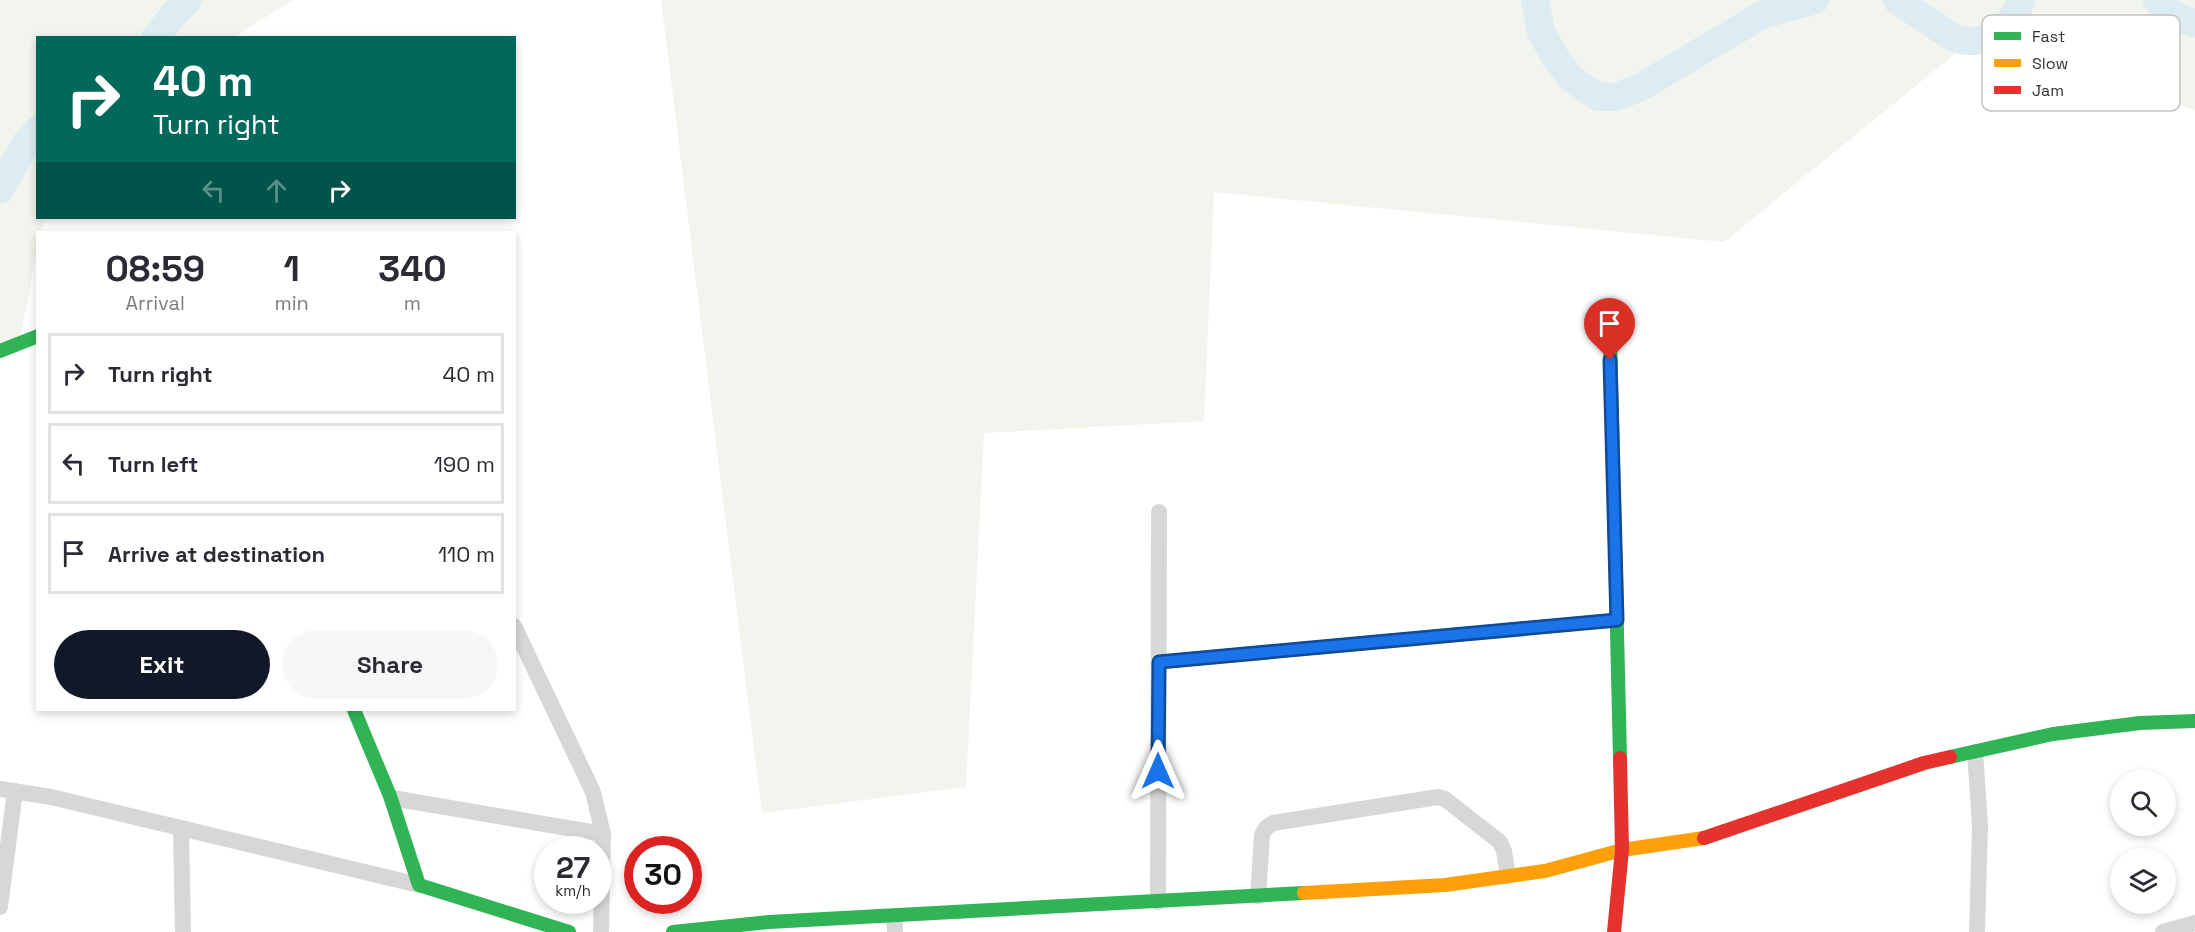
<!DOCTYPE html>
<html lang="en">
<head>
<meta charset="utf-8">
<style>
	:root { --surface:#fff; --page:#f7f7f7; --text:#2b2b33; --muted:#7c7c81; --line:#e1e1e2; --accent:#111827 }
	body { margin:0; font-family:"Space Grotesk",sans-serif; background:var(--page); color:var(--text); height:100vh; display:flex; flex-direction:column; font-size:22px; white-space:nowrap }
	* { box-sizing:border-box; margin:0 }
	p { font-size:20px; color:var(--muted) }
	.icon { flex:none; width:33px; height:33px; fill:none; stroke:currentColor; stroke-width:2; stroke-linecap:round; stroke-linejoin:round }
	.map { position:relative; flex:1; overflow:hidden }
	.side { position:absolute; left:36px; top:231px; width:480px; height:480px; display:flex; flex-direction:column; background:var(--surface); border-radius:0px; box-shadow:0 3px 9px #0003 }
	.side>* { flex:none }
	.guide { position:absolute; left:36px; top:36px; width:480px; height:183px; border-radius:0px; box-shadow:0 3px 9px #0003; background:#00695c; color:#fff; overflow:hidden }
	.buttons { position:absolute; left:2110px; top:770px; display:grid; gap:12px }
	.buttons a { display:grid; place-items:center; width:66px; height:66px; border-radius:50%; background:var(--surface); box-shadow:0 3px 9px #0003; font-size:30px }
	.speed { position:absolute; left:534px; top:836px; display:flex; gap:12px; font-size:30px; font-weight:700; text-align:center }
	.speed>* { display:grid; place-content:center; width:78px; height:78px; border-radius:50%; background:var(--surface); box-shadow:0 3px 9px #0003; line-height:1 }
	.speed small { font-size:15px; font-weight:400 }
	.speed .limit { border:9px solid #d22; background:#fff; color:#111 }
	.pin { position:absolute; display:grid; place-items:center; width:51px; height:51px; color:#fff; margin:-62px -26px; border-radius:50% 50% 50% 0; rotate:-45deg; box-shadow:0 0 6px #0007 }
	.pin .icon { rotate:45deg }
	.me { position:absolute; width:66px; margin:-33px; rotate:0deg; stroke-linejoin:round; filter:drop-shadow(0 0 4px #0008) }
	.turn { display:flex; align-items:center; gap:21px; height:126px; padding:0 18px; font-size:27px }
	.turn .icon { width:78px; height:78px; stroke-width:2.5 }
	.turn b { display:block; font-size:42px; line-height:51px }
	.lanes { display:flex; align-items:center; height:57px; padding:0 18px; background:#0003; justify-content:center; gap:30px; direction:ltr }
	.lanes .off { opacity:.35 }
	.eta { display:flex; justify-content:space-evenly; align-items:center; height:102px; text-align:center }
	.eta b { font-size:36px; font-weight:800; line-height:42px }
	.primary-button { display:flex; gap:12px; margin-top:auto; padding:12px 18px }
	.primary-button a { flex:1; height:69px; border-radius:36px; background:var(--accent); color:#fff; font-size:24px; font-weight:800; line-height:69px; text-align:center }
	.primary-button a+a { background:var(--page); color:var(--text) }
	ul { padding:0; list-style:none }
	li { display:flex; align-items:center; gap:18px; height:81px; margin:0 12px 9px; padding:0 6px; border:3px solid var(--line); border-radius:0px }
	li div { flex:1 }
	li b { display:block; font-size:22px }
	li em { font-style:normal }
	.map>svg:first-child { display:block }
	.green { fill:#f1f5ed }
	.lines { fill:none; stroke-linecap:round; stroke-linejoin:round }
	.river { stroke:#ddebf3; stroke-width:28 }
	.street { stroke:#d7d7d7; stroke-width:16 }
	.fast { stroke:#30b455; stroke-width:14 }
	.slow { stroke:#ff9f0a; stroke-width:14 }
	.jam { stroke:#e5322d; stroke-width:14 }
	.route-casing { stroke:#114b97; stroke-width:15 }
	.route { stroke:#1a73e8; stroke-width:10 }
	.key { fill:#fff; stroke:#c2c2c2; stroke-width:1.5 }
	.key-label { font-size:16px; fill:#333 }
</style>
</head>
<body>
<div class="map">
<svg width="2195" height="932" viewBox="0 0 2195 932">
	<rect width="100%" height="100%" fill="#fff"/>
	<g class="green">
		<polygon points="0,0 293,0 234,37 38,38 38,218 44,218 41,232 38,232 37,251 19,344 0,352"/>
		<polygon points="661,0 2195,0 2195,110 1972,40 1724,242 1214,192 1204,421 984,433 966,787 762,813"/>
	</g>
	<g class="lines">
		<g class="river">
			<polyline points="1535,0 1541,32 1555,57 1572,79 1598,97 1616,97 1641,87 1762,15 1815,0"/>
			<path d="M1897,0c14,10 29,19 43,29 5,3 11,8 16,10 28,9 58,-13 65,-39"/>
			<path d="M2157,0c11,12 22,19 38,23"/>
			<polyline points="155,38 175,13 188,0"/>
			<polyline points="0,190 26,143 38,130"/>
		</g>
		<g class="street">
			<polyline points="514,626 593,792 603,834"/>
			<polyline points="1975,752 1980,825 1977,932"/>
			<polyline points="0,789 51,797 419,885"/>
			<polyline points="392,798 603,834 601,932"/>
			<polyline points="181,828 183,932"/>
			<polyline points="1258,896 1262,835 1266,828 1273,823 1438,797 1445,799 1500,842 1504,851 1508,876"/>
			<polyline points="1158,902 1159,512"/>
			<polyline points="0,907 15,791"/>
			<polyline points="894,916 895,932"/>
			<polyline points="2163,932 2195,923"/>
		</g>
		<g class="fast">
			<polyline points="1610,336 1620,758"/>
			<polyline points="0,351 38,336"/>
			<polyline points="1159,662 1617,620"/>
			<polyline points="354,710 390,796 419,885 569,932"/>
			<polyline points="1950,757 2053,734 2140,723 2195,721"/>
			<polyline points="673,932 769,922 1304,893"/>
		</g>
		<polyline class="slow" points="1304,893 1445,885 1545,871 1622,850 1704,838"/>
		<g class="jam">
			<polyline points="1704,838 1924,763 1950,757"/>
			<polyline points="1614,932 1622,850 1620,758"/>
		</g>
	</g>
	<g class="lines">
		<g class="route-casing">
			<polyline id="route" points="1158,771 1159,662 1617,620 1610,360"/>
		</g>
		<use href="#route" class="route"/>
	</g>
	<rect x="1982" y="15" width="198" height="96" rx="9" class="key"/>
	<rect x="1994" y="32" width="27" height="8" fill="#30b455"/>
	<rect x="1994" y="59" width="27" height="8" fill="#ff9f0a"/>
	<rect x="1994" y="86" width="27" height="8" fill="#e5322d"/>
	<g class="key-label">
		<text x="2032" y="42">Fast</text>
		<text x="2032" y="69">Slow</text>
		<text x="2032" y="96">Jam</text>
	</g>
</svg>
<div class="buttons">
<a><svg class="icon" aria-label="search" viewBox="0 0 24 24"><circle cx="10" cy="10" r="6"/><path d="M15 15l6 6"/></svg></a>
<a><svg class="icon" aria-label="layers" viewBox="0 0 24 24"><path d="M12 4l9 5-9 5-9-5zM3 14l9 5 9-5"/></svg></a>
</div>
<div class="speed"><div>27<small>km/h</small></div><div class="limit">30</div></div>
<div class="pin" style="left:1610px;top:360px;background:#d93025"><svg class="icon" aria-label="arrive" viewBox="0 0 24 24"><path d="M6 21V4h12l-3 4 3 4H6"/></svg></div>
<svg class="me" style="left:1158px;top:771px" viewBox="-20 -20 40 40"><path d="M0-17L14 15 0 8-14 15z" fill="#1a73e8" stroke="#fff" stroke-width="4"/></svg>
<div class="guide">
<div class="turn"><svg class="icon" aria-label="right" viewBox="0 0 24 24"><path d="M7 20v-9h11M14 6l5 5-5 5"/></svg><div><b>40 m</b>Turn right</div></div>
<div class="lanes"><svg class="icon off" aria-label="left" viewBox="0 0 24 24"><path d="M17 20v-9H6M10 6l-5 5 5 5"/></svg><svg class="icon off" aria-label="ahead" viewBox="0 0 24 24"><path d="M12 20V5M6 11l6-6 6 6"/></svg><svg class="icon" aria-label="right" viewBox="0 0 24 24"><path d="M7 20v-9h11M14 6l5 5-5 5"/></svg></div>
</div>
<section class="side">
<div class="eta">
<div><b>08:59</b><p>Arrival</p></div>
<div><b>1</b><p>min</p></div>
<div><b>340</b><p>m</p></div>
</div>
<ul>
<li><svg class="icon" aria-label="right" viewBox="0 0 24 24"><path d="M7 20v-9h11M14 6l5 5-5 5"/></svg><div><b>Turn right</b></div><em>40 m</em></li>
<li><svg class="icon" aria-label="left" viewBox="0 0 24 24"><path d="M17 20v-9H6M10 6l-5 5 5 5"/></svg><div><b>Turn left</b></div><em>190 m</em></li>
<li><svg class="icon" aria-label="arrive" viewBox="0 0 24 24"><path d="M6 21V4h12l-3 4 3 4H6"/></svg><div><b>Arrive at destination</b></div><em>110 m</em></li>
</ul>
<div class="primary-button"><a>Exit</a><a>Share</a></div>
</section>
</div>
</body>
</html>
